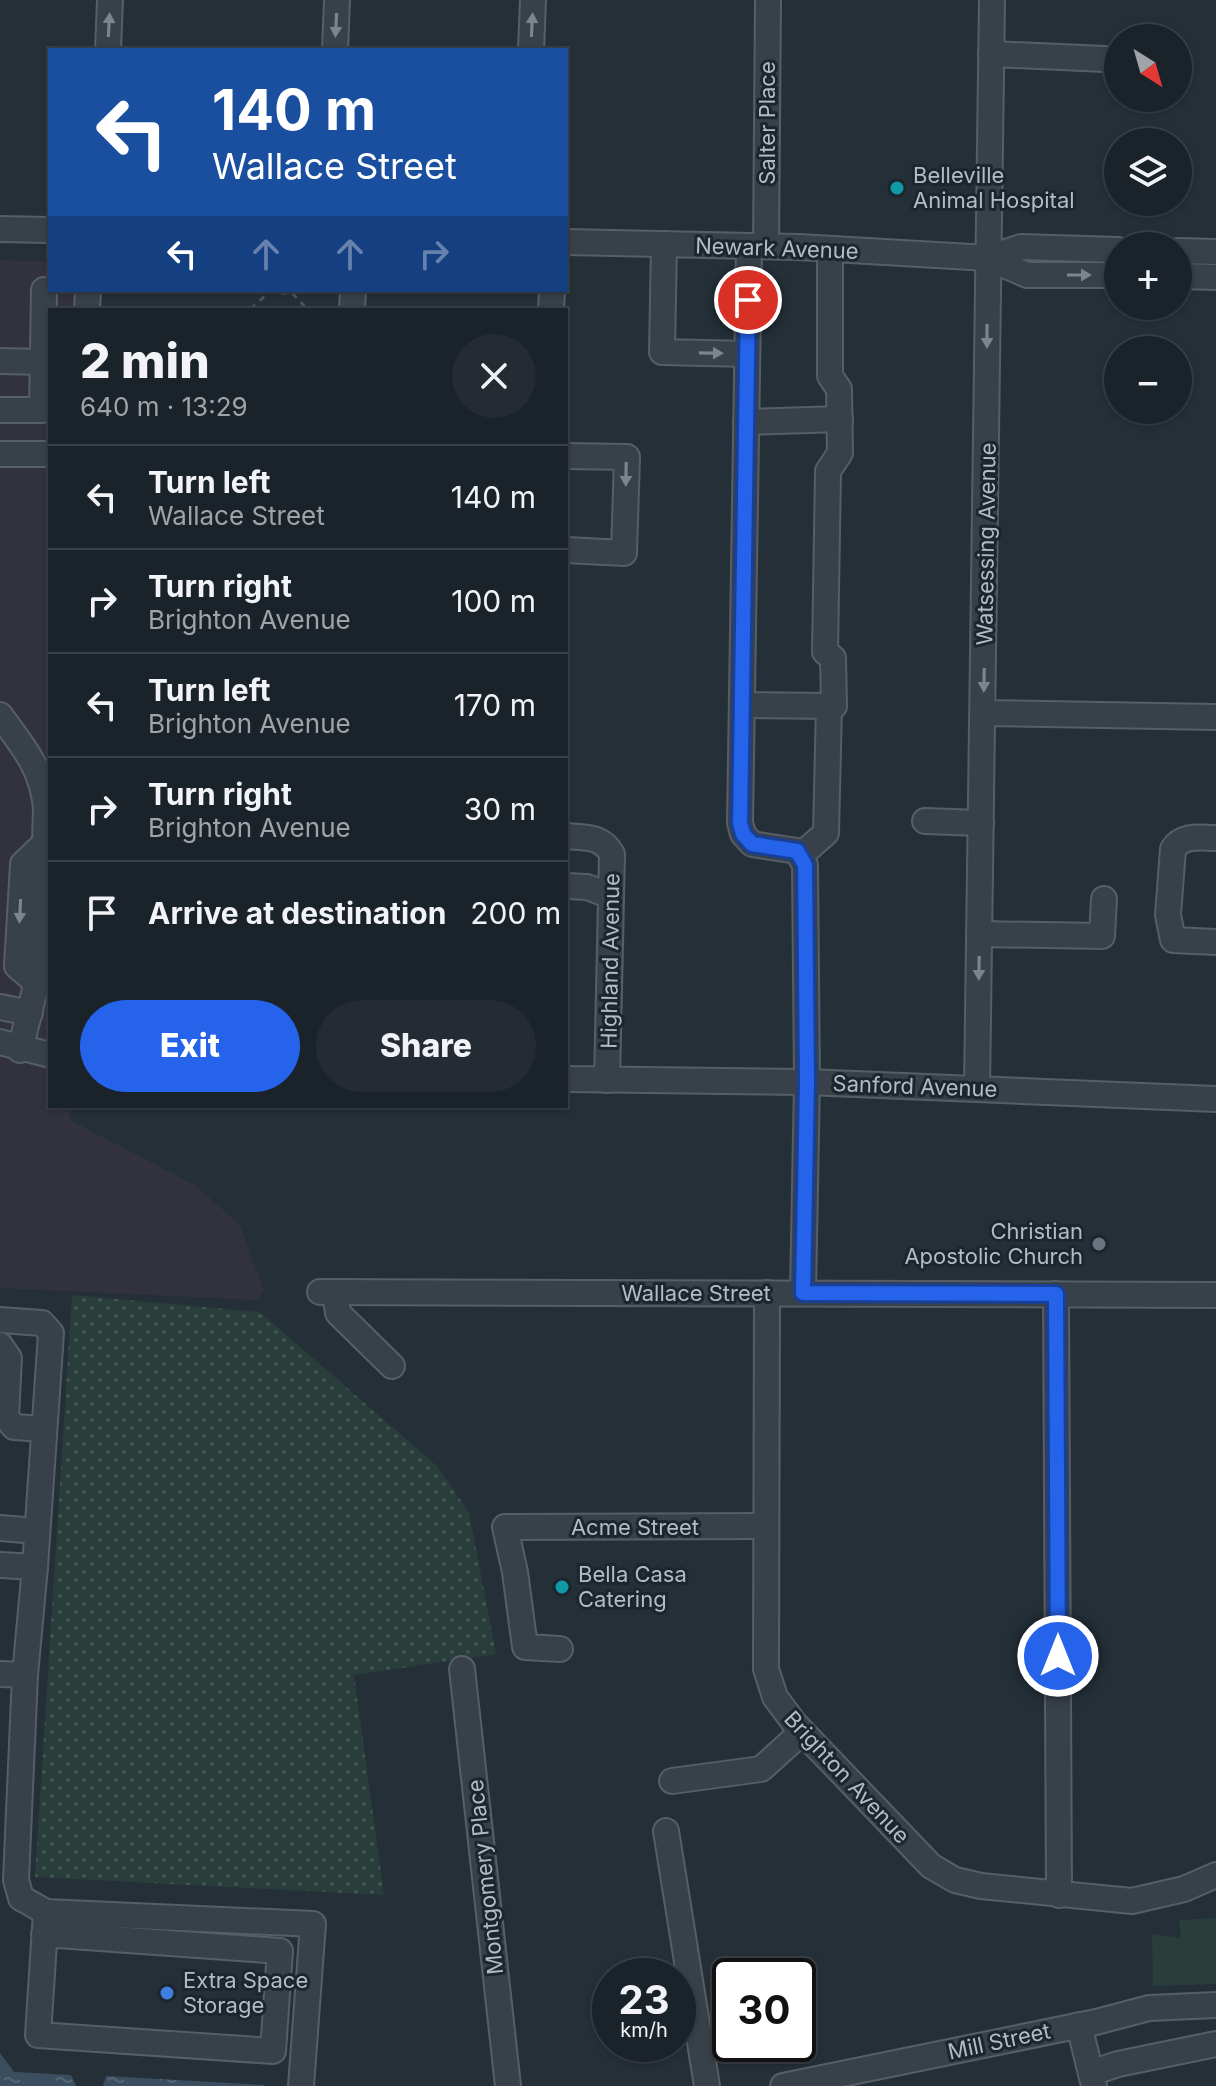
<!DOCTYPE html>
<html lang="en">
<head>
<meta charset="utf-8">
<style>
	:root { --surface:#1b232a; --page:#242b32; --text:#f1f3f6; --muted:#a0a4a8; --line:#394047; --accent:#2563eb }
	body { margin:0; font-family:Inter,sans-serif; background:var(--page); color:var(--text); height:100vh; display:flex; flex-direction:column; font-size:30px; white-space:nowrap }
	* { box-sizing:border-box; margin:0 }
	p { font-size:26px; color:var(--muted) }
	.icon { flex:none; width:44px; height:44px; fill:none; stroke:currentColor; stroke-width:2; stroke-linecap:round; stroke-linejoin:round }
	.map { position:relative; flex:1; overflow:hidden }
	.sheet { position:absolute; left:48px; top:308px; width:520px; height:800px; display:flex; flex-direction:column; background:var(--surface); border-radius:0px; box-shadow:0 2px 6px #0004,0 0 0 2px var(--line) }
	.sheet>* { flex:none }
	.banner { position:absolute; left:48px; top:48px; width:520px; height:244px; border-radius:0px; box-shadow:0 2px 6px #0004,0 0 0 2px var(--line); background:#1a4fa0; color:#fff; overflow:hidden }
	.needle { width:52px; rotate:143deg }
	.tools { position:absolute; left:1104px; top:24px; display:grid; gap:16px }
	.tools a { display:grid; place-items:center; width:88px; height:88px; border-radius:50%; background:var(--surface); box-shadow:0 2px 6px #0004,0 0 0 2px var(--line); font-size:40px }
	.speed { position:absolute; left:592px; top:1958px; display:flex; gap:16px; font-size:40px; font-weight:700; text-align:center }
	.speed>* { display:grid; place-content:center; width:104px; height:104px; border-radius:50%; background:var(--surface); box-shadow:0 2px 6px #0004,0 0 0 2px var(--line); line-height:1 }
	.speed small { font-size:20px; font-weight:400 }
	.speed .limit { border:4px solid #111; border-radius:12px; background:#fff; color:#111 }
	.pin { position:absolute; display:grid; place-items:center; width:68px; height:68px; color:#fff; margin:-34px; border:4px solid #fff; border-radius:50%; box-shadow:0 2px 8px #0007 }
	.me { position:absolute; width:88px; margin:-44px; rotate:0deg; stroke-linejoin:round; filter:drop-shadow(0 0 6px #0008) }
	.turn { display:flex; align-items:center; gap:28px; height:168px; padding:0 32px; font-size:36px }
	.turn .icon { width:104px; height:104px; stroke-width:2.5 }
	.turn b { display:block; font-size:56px; line-height:68px }
	.lanes { display:flex; align-items:center; height:76px; padding:0 32px; background:#0003; justify-content:center; gap:40px; direction:ltr }
	.lanes .off { opacity:.35 }
	.round { display:grid; place-items:center; flex:none; width:84px; height:84px; border-radius:42px; background:var(--page) }
	.head { display:flex; align-items:center; justify-content:space-between; height:136px; padding:0 32px }
	h1 { font-size:48px; font-weight:800; line-height:60px }
	.primary-button { display:flex; gap:16px; margin-top:auto; padding:16px 32px }
	.primary-button a { flex:1; height:92px; border-radius:48px; background:var(--accent); color:#fff; font-size:32px; font-weight:800; line-height:92px; text-align:center }
	.primary-button a+a { background:var(--page); color:var(--text) }
	ul { padding:0; list-style:none }
	li { display:flex; align-items:center; gap:24px; height:104px; padding:0 32px; border-top:2px solid var(--line) }
	li div { flex:1 }
	li b { display:block; font-size:30px }
	li em { font-style:normal }
	.map>svg:first-child { display:block }
	.medical { fill:#32323d }
	.grass { fill:url(#grass-dots) }
	.park { fill:#293d3b }
	.water { fill:url(#water-ripples) }
	.lines { fill:none; stroke-linecap:round; stroke-linejoin:round }
	.minor-casing { stroke:#565e67; stroke-width:28 }
	.path { stroke:#465858; stroke-width:3; stroke-dasharray:6 6; stroke-linecap:butt }
	.minor { stroke:#384049; stroke-width:24 }
	.oneway { fill:#7c848d }
	.route-casing { stroke:#184099; stroke-width:20 }
	.route { stroke:#2563eb; stroke-width:14 }
	.culture-dot { fill:#0f9aa8; stroke:#1d252e; stroke-width:3 }
	.worship-dot { fill:#6b7280; stroke:#1d252e; stroke-width:3 }
	.shop-dot { fill:#3f7fe0; stroke:#1d252e; stroke-width:3 }
	.labels { text-anchor:middle; stroke-width:6; stroke-linejoin:round; paint-order:stroke }
	.street-label { font-size:22px; fill:#b3bbc5; stroke:#1d252e }
	.poi-label { font-size:22px; fill:#b3bbc5; stroke:#1d252e; text-anchor:start }
</style>
</head>
<body>
<div class="map">
<svg width="1216" height="2086" viewBox="0 0 1216 2086">
	<defs>
		<pattern id="grass-dots" width="8" height="8" patternUnits="userSpaceOnUse" patternTransform="scale(2)"><rect width="8" height="8" fill="#293d3b"/><path d="M2 2h.1M6 6h.1" fill="none" stroke="#465756" stroke-width="1.8" stroke-linecap="round"/></pattern>
		<pattern id="water-ripples" width="26" height="14" patternUnits="userSpaceOnUse" patternTransform="scale(2)"><rect width="26" height="14" fill="#3b4e60"/><path d="M2 4q2-2 4 0t4 0M15 11q2-2 4 0t4 0" fill="none" stroke="#556675"/></pattern>
	</defs>
	<rect width="100%" height="100%" fill="#242f38"/>
	<polygon class="medical" points="0,260 50,262 50,290 82,290 82,310 50,310 50,1106 70,1106 70,1120 195,1185 240,1225 264,1291 256,1300 0,1288"/>
	<polygon class="grass" points="72,1295 260,1312 437,1466 469,1512 496,1654 354,1675 384,1895 35,1877"/>
	<polygon class="park" points="1216,1918 1216,1984 1153,1986 1152,1934 1181,1938 1179,1920"/>
	<g class="water">
		<polygon points="0,2053 14,2072 71,2075 76,2086 0,2086"/>
		<polygon points="106,2076 264,2085 264,2086 103,2086"/>
	</g>
	<g class="lines">
		<g class="minor-casing">
			<g id="minor">
				<polyline points="108,50 110,0"/>
				<polyline points="335,50 337,0"/>
				<polyline points="531,50 533,0"/>
				<polyline points="991,54 1105,59"/>
				<polyline points="0,229 50,230"/>
				<polyline points="566,242 799,247 988,258 1027,275 1118,275"/>
				<polyline points="664,244 662,352 747,354"/>
				<polyline points="749,246 740,823 743,834 752,844 797,851 805,865 807,1082 803,1293"/>
				<polyline points="766,246 768,0"/>
				<polyline points="1178,251 1216,252"/>
				<polyline points="988,258 1021,247 1118,250"/>
				<polyline points="1178,276 1216,277"/>
				<polyline points="87,310 88,290"/>
				<polyline points="352,310 353,290"/>
				<polyline points="551,310 552,290"/>
				<polyline points="0,361 43,362"/>
				<polyline points="0,410 42,410 44,290"/>
				<polyline points="746,422 840,419"/>
				<polyline points="0,454 50,454"/>
				<polyline points="566,456 627,457 624,553 566,550"/>
				<polyline points="742,705 834,706 833,658 825,652 828,471 840,453 839,389 830,376 830,249"/>
				<polyline points="983,713 1216,717"/>
				<path d="M0,715c23,32 42,52 46,93l-5,157 -21,85"/>
				<polyline points="925,821 981,823"/>
				<path d="M566,836c19,2 35,-1 46,18l-5,226"/>
				<path d="M1216,838c-16,0 -33,-4 -43,11l-5,66 5,25 43,2"/>
				<polyline points="801,855 826,833 829,706"/>
				<polyline points="566,886 587,887 611,896"/>
				<polyline points="979,934 1102,936 1104,899"/>
				<polyline points="37,983 17,966 23,864 45,843"/>
				<polyline points="0,1007 30,1013"/>
				<polyline points="0,1042 50,1055"/>
				<polyline points="566,1079 807,1082 1216,1099"/>
				<polyline points="977,1088 992,0"/>
				<polyline points="320,1292 1216,1295"/>
				<polyline points="335,1292 338,1313 392,1366"/>
				<polyline points="767,1293 766,1669 775,1697 795,1724 931,1866 955,1880 981,1886 1132,1901 1184,1889 1216,1875"/>
				<polyline points="1056,1294 1059,1895"/>
				<polyline points="0,1320 42,1323 51,1333 35,1567"/>
				<polyline points="0,1345 9,1358 6,1417 14,1427 44,1429"/>
				<polyline points="0,1528 37,1531"/>
				<polyline points="0,1565 35,1567 25,1675 16,1880 21,1898 46,1912 313,1924 301,2086"/>
				<polyline points="560,1649 525,1647 515,1572 505,1527 765,1526"/>
				<polyline points="462,1669 508,2086"/>
				<polyline points="0,1674 25,1675"/>
				<polyline points="672,1781 761,1769 802,1732"/>
				<polyline points="666,1831 707,2086"/>
				<polyline points="44,1934 280,1951 273,2051 38,2035 46,1912"/>
				<polyline points="1079,2025 1094,2086"/>
				<polyline points="1091,2073 1118,2064 1216,2044"/>
				<polyline points="783,2086 1096,2022 1149,2008 1216,2005"/>
			</g>
		</g>
		<polyline class="path" points="251,309 269,292 293,294 308,310"/>
		<use href="#minor" class="minor"/>
	</g>
	<defs><path id="oneway-solid" d="M-6-.8H1V-3.2L6.5 0L1 3.2V.8H-6Z" transform="scale(2)"/></defs>
	<g class="oneway">
		<use href="#oneway-solid" transform="translate(109 25) rotate(-87)"/>
		<use href="#oneway-solid" transform="translate(336 25) rotate(93)"/>
		<use href="#oneway-solid" transform="translate(532 25) rotate(-87)"/>
		<use href="#oneway-solid" transform="translate(1079 275)"/>
		<use href="#oneway-solid" transform="translate(987 336) rotate(90)"/>
		<use href="#oneway-solid" transform="translate(711 353) rotate(1)"/>
		<use href="#oneway-solid" transform="translate(626 474) rotate(91)"/>
		<use href="#oneway-solid" transform="translate(984 680) rotate(91)"/>
		<use href="#oneway-solid" transform="translate(20 911) rotate(93)"/>
		<use href="#oneway-solid" transform="translate(979 968) rotate(91)"/>
	</g>
	<g class="lines">
		<g class="route-casing">
			<polyline id="route" points="748,300 740,823 743,834 752,844 797,851 805,865 807,1082 803,1293 1056,1294 1058,1656"/>
		</g>
		<use href="#route" class="route"/>
	</g>
	<g class="culture-dot">
		<circle cx="897" cy="188" r="8"/>
		<circle cx="562" cy="1587" r="8"/>
	</g>
	<circle class="worship-dot" cx="1099" cy="1244" r="8"/>
	<circle class="shop-dot" cx="167" cy="1993" r="8"/>
	<g class="labels">
		<g class="street-label">
			<text transform="translate(767 123) rotate(-90)" y="8">Salter Place</text>
			<text transform="translate(777 248) rotate(2)" y="8">Newark Avenue</text>
			<text transform="translate(986 544) rotate(-89)" y="8">Watsessing Avenue</text>
			<text transform="translate(610 961) rotate(-89)" y="8">Highland Avenue</text>
			<text transform="translate(915 1086) rotate(2)" y="8">Sanford Avenue</text>
			<text x="696" y="1301">Wallace Street</text>
			<text x="635" y="1535">Acme Street</text>
			<text transform="translate(847 1777) rotate(47)" y="8">Brighton Avenue</text>
			<text transform="translate(485 1877) rotate(-96)" y="8">Montgomery Place</text>
			<text transform="translate(999 2041) rotate(-12)" y="8">Mill Street</text>
		</g>
		<g class="poi-label">
			<text x="913" y="183">Belleville<tspan x="913" dy="25">Animal Hospital</tspan></text>
			<text x="1083" y="1239" text-anchor="end">Christian<tspan x="1083" dy="25">Apostolic Church</tspan></text>
			<text x="578" y="1582">Bella Casa<tspan x="578" dy="25">Catering</tspan></text>
			<text x="183" y="1988">Extra Space<tspan x="183" dy="25">Storage</tspan></text>
		</g>
	</g>
</svg>
<div class="tools">
<a><svg class="needle" viewBox="-14 -14 28 28"><path d="M0-13l5 13h-10z" fill="#e53935"/><path d="M0 13l5-13h-10z" fill="#a0a4a8"/></svg></a>
<a><svg class="icon" aria-label="layers" viewBox="0 0 24 24"><path d="M12 4l9 5-9 5-9-5zM3 14l9 5 9-5"/></svg></a>
<a>+</a>
<a>−</a>
</div>
<div class="speed"><div>23<small>km/h</small></div><div class="limit">30</div></div>
<div class="pin" style="left:748px;top:300px;background:#d93025"><svg class="icon" aria-label="arrive" viewBox="0 0 24 24"><path d="M6 21V4h12l-3 4 3 4H6"/></svg></div>
<svg class="me" style="left:1058px;top:1656px" viewBox="-20 -20 40 40"><circle r="17" fill="#2563eb" stroke="#fff" stroke-width="3"/><path d="M0-11L8 9 0 5-8 9z" fill="#fff"/></svg>
<div class="banner">
<div class="turn"><svg class="icon" aria-label="left" viewBox="0 0 24 24"><path d="M17 20v-9H6M10 6l-5 5 5 5"/></svg><div><b>140 m</b>Wallace Street</div></div>
<div class="lanes"><svg class="icon" aria-label="left" viewBox="0 0 24 24"><path d="M17 20v-9H6M10 6l-5 5 5 5"/></svg><svg class="icon off" aria-label="ahead" viewBox="0 0 24 24"><path d="M12 20V5M6 11l6-6 6 6"/></svg><svg class="icon off" aria-label="ahead" viewBox="0 0 24 24"><path d="M12 20V5M6 11l6-6 6 6"/></svg><svg class="icon off" aria-label="right" viewBox="0 0 24 24"><path d="M7 20v-9h11M14 6l5 5-5 5"/></svg></div>
</div>
<section class="sheet">
<div class="head"><div><h1>2 min</h1><p>640 m · 13:29</p></div><a class="round"><svg class="icon" aria-label="close" viewBox="0 0 24 24"><path d="M6 6l12 12M18 6L6 18"/></svg></a></div>
<ul>
<li><svg class="icon" aria-label="left" viewBox="0 0 24 24"><path d="M17 20v-9H6M10 6l-5 5 5 5"/></svg><div><b>Turn left</b><p>Wallace Street</p></div><em>140 m</em></li>
<li><svg class="icon" aria-label="right" viewBox="0 0 24 24"><path d="M7 20v-9h11M14 6l5 5-5 5"/></svg><div><b>Turn right</b><p>Brighton Avenue</p></div><em>100 m</em></li>
<li><svg class="icon" aria-label="left" viewBox="0 0 24 24"><path d="M17 20v-9H6M10 6l-5 5 5 5"/></svg><div><b>Turn left</b><p>Brighton Avenue</p></div><em>170 m</em></li>
<li><svg class="icon" aria-label="right" viewBox="0 0 24 24"><path d="M7 20v-9h11M14 6l5 5-5 5"/></svg><div><b>Turn right</b><p>Brighton Avenue</p></div><em>30 m</em></li>
<li><svg class="icon" aria-label="arrive" viewBox="0 0 24 24"><path d="M6 21V4h12l-3 4 3 4H6"/></svg><div><b>Arrive at destination</b></div><em>200 m</em></li>
</ul>
<div class="primary-button"><a>Exit</a><a>Share</a></div>
</section>
</div>
</body>
</html>
